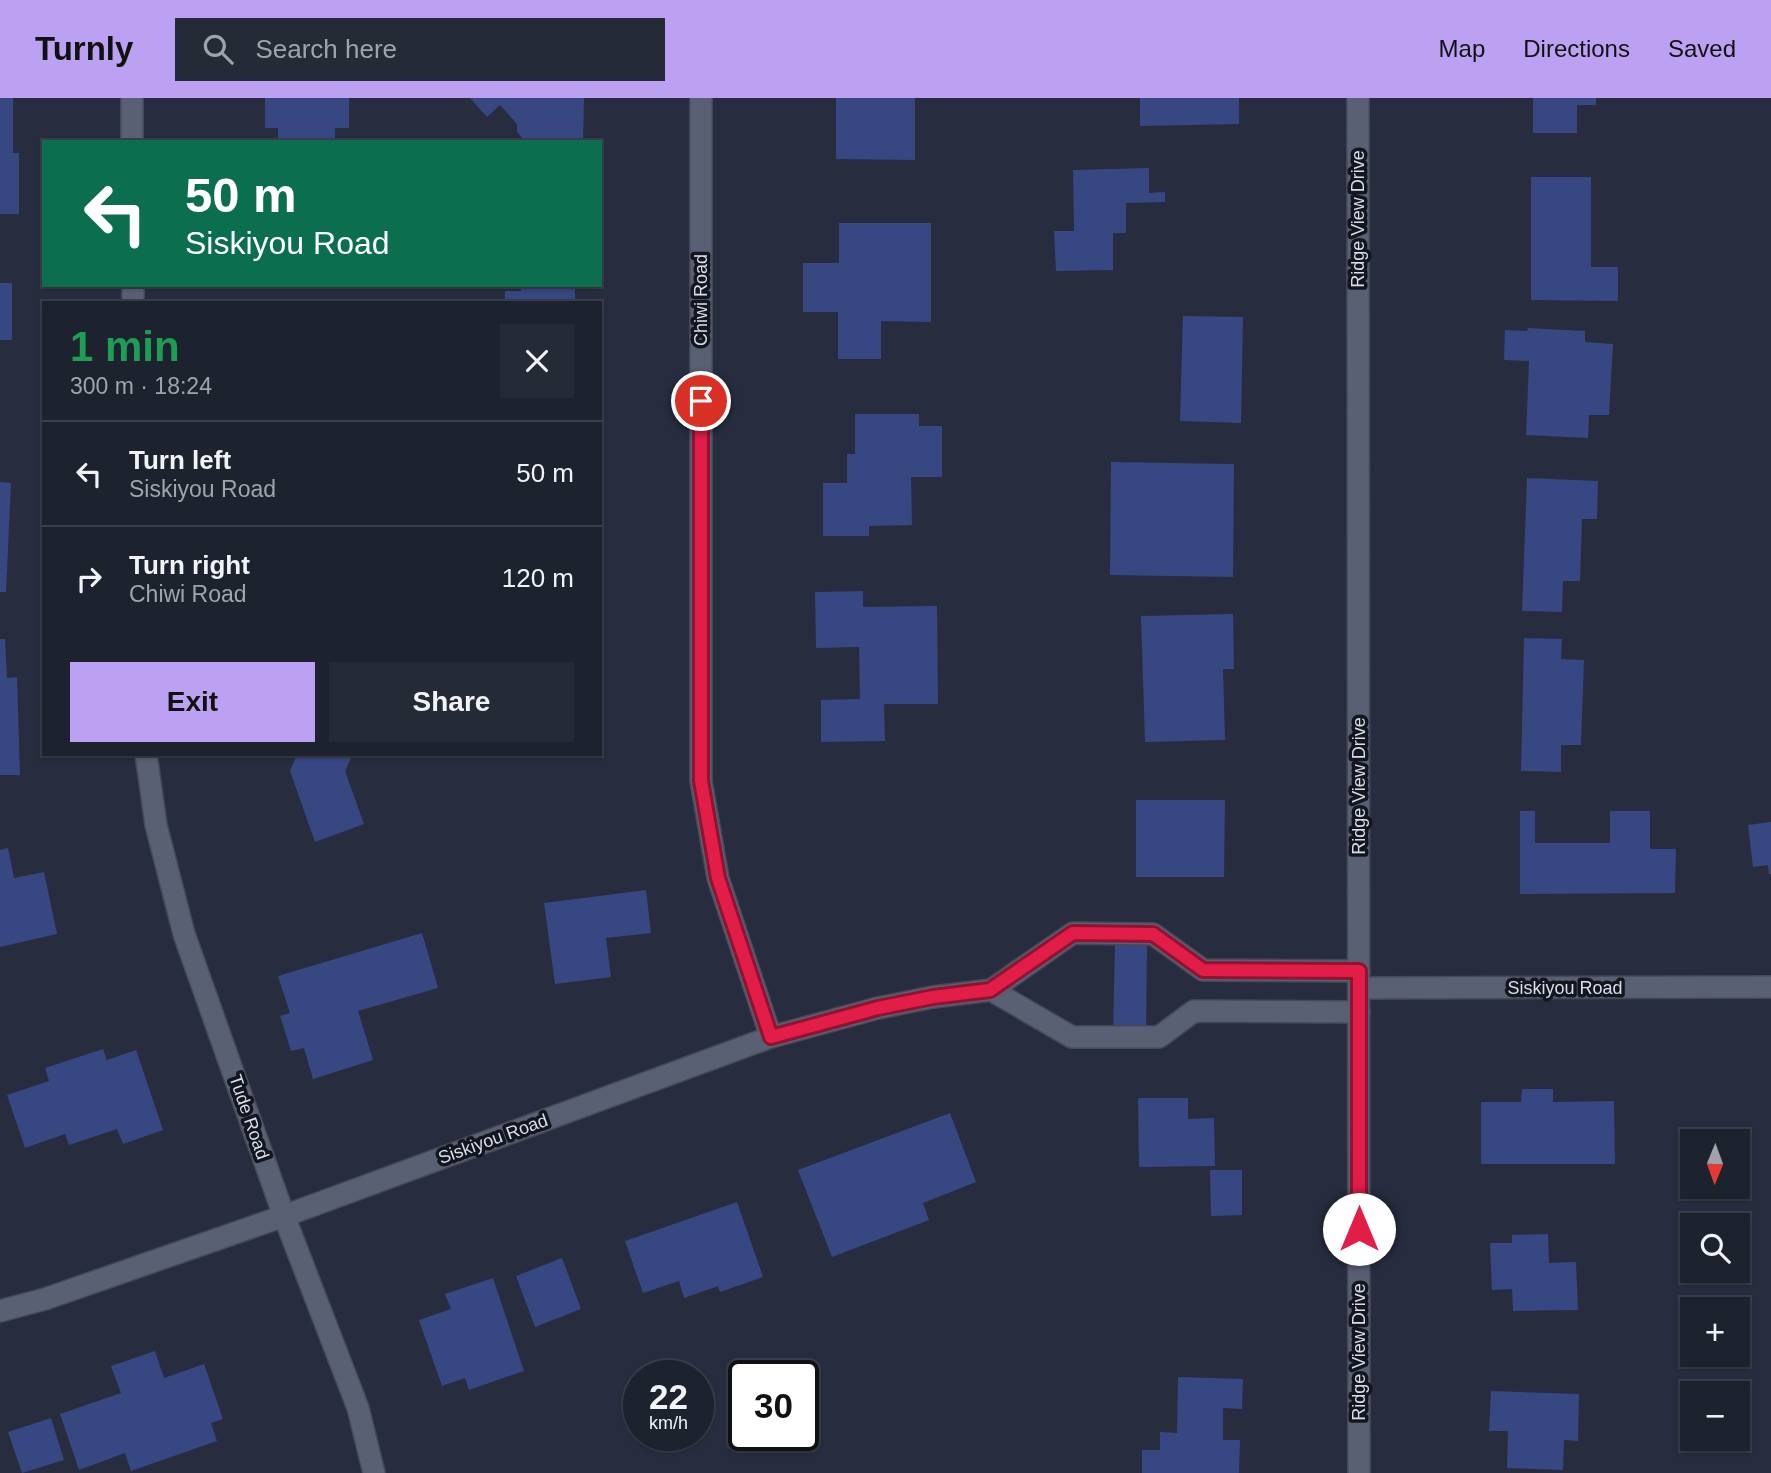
<!DOCTYPE html>
<html lang="en">
<head>
<meta charset="utf-8">
<style>
	:root { --surface:#1d222f; --page:#252a37; --text:#f1f3f6; --muted:#a0a4aa; --line:#3b3f4b; --accent:#bca0f2 }
	body { margin:0; font-family:Helvetica,sans-serif; background:var(--page); color:var(--text); height:100vh; display:flex; flex-direction:column; font-size:26px; white-space:nowrap }
	* { box-sizing:border-box; margin:0 }
	p { font-size:23px; color:var(--muted) }
	.icon { flex:none; width:38px; height:38px; fill:none; stroke:currentColor; stroke-width:2; stroke-linecap:round; stroke-linejoin:round }
	.map { position:relative; flex:1; overflow:hidden }
	.drawer { position:absolute; left:42px; top:203px; width:560px; height:455px; display:flex; flex-direction:column; background:var(--surface); border-radius:0px; box-shadow:0 2px 5px #0004,0 0 0 2px var(--line) }
	.drawer>* { flex:none }
	.banner { position:absolute; left:42px; top:42px; width:560px; height:147px; border-radius:0px; box-shadow:0 2px 5px #0004,0 0 0 2px var(--line); background:#0b6e4f; color:#fff; overflow:hidden }
	.needle { width:46px; rotate:181deg }
	.controls { position:absolute; left:1680px; top:1031px; display:grid; gap:14px }
	.controls a { display:grid; place-items:center; width:70px; height:70px; border-radius:0px; background:var(--surface); box-shadow:0 2px 5px #0004,0 0 0 2px var(--line); font-size:35px }
	.speed { position:absolute; left:623px; top:1262px; display:flex; gap:14px; font-size:35px; font-weight:700; text-align:center }
	.speed>* { display:grid; place-content:center; width:91px; height:91px; border-radius:50%; background:var(--surface); box-shadow:0 2px 5px #0004,0 0 0 2px var(--line); line-height:1 }
	.speed small { font-size:18px; font-weight:400 }
	.speed .limit { border:4px solid #111; border-radius:10px; background:#fff; color:#111 }
	.pin { position:absolute; display:grid; place-items:center; width:60px; height:60px; color:#fff; margin:-30px; border:4px solid #fff; border-radius:50%; box-shadow:0 2px 7px #0007 }
	.me { position:absolute; width:77px; margin:-38px; rotate:0deg; stroke-linejoin:round; filter:drop-shadow(0 0 5px #0008) }
	.turn { display:flex; align-items:center; gap:24px; height:147px; padding:0 28px; font-size:32px }
	.turn .icon { width:91px; height:91px; stroke-width:2.5 }
	.turn b { display:block; font-size:49px; line-height:60px }
	.round { display:grid; place-items:center; flex:none; width:74px; height:74px; border-radius:0px; background:var(--page) }
	.overview { display:flex; align-items:center; justify-content:space-between; height:119px; padding:0 28px }
	h1 { font-size:42px; font-weight:800; line-height:52px; color:#1e9e55 }
	.button { display:flex; gap:14px; margin-top:auto; padding:14px 28px }
	.button a { flex:1; height:80px; border-radius:0px; background:var(--accent); color:#111; font-size:28px; font-weight:800; line-height:80px; text-align:center }
	.button a+a { background:var(--page); color:var(--text) }
	ul { padding:0; list-style:none }
	li { display:flex; align-items:center; gap:21px; height:105px; padding:0 28px; border-top:2px solid var(--line) }
	li div { flex:1 }
	li b { display:block; font-size:26px }
	li em { font-style:normal }
	header { display:flex; align-items:center; gap:42px; box-sizing:border-box; height:98px; padding:0 35px; background:var(--accent); color:#111 }
	header strong { font-size:33px }
	nav { display:flex; gap:38px; margin-inline-start:auto; font-size:24px }
	.search { width:490px; height:63px; background:var(--page); display:flex; align-items:center; gap:18px; box-sizing:border-box; padding:0 24px; border-radius:0px; color:var(--muted); font-size:26px }
	.map>svg:first-child { display:block }
	.building { fill:#374782 }
	.lines { fill:none; stroke-linecap:round; stroke-linejoin:round }
	.minor-casing { stroke:#444958; stroke-width:24 }
	.minor { stroke:#596074; stroke-width:21 }
	.route-casing { stroke:#92132f; stroke-width:18 }
	.route { stroke:#e11d48; stroke-width:12 }
	.labels { text-anchor:middle; stroke-width:7; stroke-linejoin:round; paint-order:stroke }
	.street-label { font-size:18px; fill:#d9dee9; stroke:#13161e }
</style>
</head>
<body>
<header>
<strong>Turnly</strong>
<div class="search"><svg class="icon" aria-label="search" viewBox="0 0 24 24"><circle cx="10" cy="10" r="6"/><path d="M15 15l6 6"/></svg>Search here</div>
<nav><a>Map</a><a>Directions</a><a>Saved</a></nav>
</header>
<div class="map">
<svg width="1771" height="1375" viewBox="0 0 1771 1375">
	<rect width="100%" height="100%" fill="#272d3f"/>
	<g class="building">
		<polygon points="0,0 13,0 13,55 19,55 19,116 0,116"/>
		<polygon points="265,0 349,0 349,30 335,30 335,44 278,44 278,30 265,30"/>
		<polygon points="470,0 584,0 583,44 526,44 517,34 517,26 500,7 487,19"/>
		<polygon points="836,0 915,0 915,62 836,61"/>
		<polygon points="1140,0 1239,0 1239,26 1140,28"/>
		<polygon points="1533,0 1596,0 1596,7 1577,7 1577,35 1533,35"/>
		<polygon points="1149,70 1149,95 1165,94 1165,104 1126,105 1126,135 1113,135 1113,172 1056,173 1054,133 1074,133 1073,72"/>
		<polygon points="1531,79 1591,79 1591,169 1618,169 1618,203 1531,202"/>
		<polygon points="839,125 931,125 931,224 881,223 881,261 838,261 838,214 803,214 803,165 839,165"/>
		<rect x="0" y="185" width="12" height="57"/>
		<polygon points="521,187 575,187 575,205 505,205 505,193 521,193"/>
		<polygon points="1183,218 1243,219 1241,325 1180,323"/>
		<polygon points="1528,230 1585,233 1585,244 1613,246 1609,317 1589,317 1588,340 1526,337 1529,263 1504,262 1505,232 1527,233"/>
		<polygon points="855,316 919,316 919,328 942,328 942,379 911,379 912,427 869,428 869,438 823,438 823,385 847,385 847,356 855,356"/>
		<polygon points="1111,364 1234,366 1233,479 1110,477"/>
		<polygon points="1527,380 1598,383 1597,421 1582,421 1580,483 1563,483 1562,514 1522,513"/>
		<polygon points="0,384 11,385 6,494 0,494"/>
		<polygon points="863,493 863,509 937,508 938,606 884,606 885,643 821,644 821,602 860,601 859,549 816,550 815,494"/>
		<polygon points="1233,516 1234,571 1223,571 1225,642 1145,644 1141,518"/>
		<polygon points="1524,540 1562,541 1561,561 1584,562 1581,647 1561,647 1561,674 1521,673"/>
		<polygon points="0,541 5,541 7,580 17,579 20,677 0,677"/>
		<polygon points="297,656 353,656 345,673 364,726 315,744 290,673"/>
		<polygon points="1136,702 1225,702 1224,779 1136,779"/>
		<polygon points="1520,713 1535,713 1535,745 1610,745 1610,713 1650,713 1650,751 1676,751 1675,795 1520,796"/>
		<polygon points="1771,724 1771,776 1769,776 1768,767 1753,769 1748,727"/>
		<polygon points="8,750 14,780 44,774 57,836 0,849 0,752"/>
		<polygon points="646,792 651,835 606,840 611,879 555,886 544,805"/>
		<polygon points="422,835 438,890 358,913 373,962 313,981 304,950 291,953 280,918 290,915 278,878"/>
		<polygon points="1115,847 1147,847 1146,935 1113,934"/>
		<polygon points="103,951 107,962 136,952 163,1032 123,1046 117,1031 69,1047 65,1036 25,1050 7,997 49,983 45,970"/>
		<polygon points="1522,991 1553,991 1553,1004 1614,1003 1615,1066 1481,1066 1481,1004 1521,1004"/>
		<polygon points="1138,1000 1188,1000 1188,1021 1214,1020 1215,1068 1139,1069"/>
		<polygon points="950,1015 976,1084 923,1105 929,1122 832,1159 798,1072"/>
		<polygon points="1210,1072 1242,1072 1242,1117 1211,1118"/>
		<polygon points="737,1104 763,1179 720,1194 718,1188 684,1200 679,1183 643,1195 625,1143"/>
		<polygon points="1548,1136 1549,1165 1576,1164 1578,1212 1513,1213 1512,1191 1492,1192 1490,1145 1512,1145 1512,1137"/>
		<polygon points="562,1160 581,1211 535,1229 516,1178"/>
		<polygon points="493,1180 524,1273 469,1292 465,1280 442,1288 419,1222 451,1211 445,1196"/>
		<polygon points="155,1253 164,1280 204,1266 223,1321 211,1325 217,1343 131,1373 125,1355 79,1372 60,1316 121,1295 111,1268"/>
		<polygon points="1178,1279 1243,1281 1242,1311 1223,1310 1223,1342 1240,1342 1239,1375 1142,1375 1142,1352 1160,1352 1160,1334 1177,1335"/>
		<polygon points="1491,1293 1579,1296 1578,1343 1564,1342 1563,1372 1507,1370 1508,1333 1489,1333"/>
		<polygon points="51,1320 64,1362 22,1375 8,1334"/>
	</g>
	<g class="lines">
		<g class="minor-casing">
			<g id="minor">
				<polyline points="132,0 132,44"/>
				<polyline points="701,0 701,683 718,780 771,939"/>
				<polyline points="1358,0 1359,1375"/>
				<polyline points="133,187 133,205"/>
				<polyline points="146,656 156,727 184,836 284,1118 358,1310 374,1375"/>
				<polyline points="1359,890 1771,889"/>
				<polyline points="991,892 1072,939 1159,939 1194,913 1359,914"/>
				<polyline points="0,1213 45,1201 284,1118 771,939 878,910 933,899 991,892 1073,835 1153,836 1203,872 1359,873"/>
			</g>
		</g>
		<use href="#minor" class="minor"/>
	</g>
	<g class="lines">
		<g class="route-casing">
			<polyline id="route" points="701,303 701,683 718,780 771,939 878,910 933,899 990,892 1073,835 1153,836 1203,872 1359,873 1359,1131"/>
		</g>
		<use href="#route" class="route"/>
	</g>
	<g class="labels">
		<g class="street-label">
			<text transform="translate(1358 121) rotate(-90)" y="6">Ridge View Drive</text>
			<text transform="translate(701 202) rotate(-90)" y="6">Chiwi Road</text>
			<text transform="translate(1359 688) rotate(-90)" y="6">Ridge View Drive</text>
			<text x="1565" y="896">Siskiyou Road</text>
			<text transform="translate(249 1019) rotate(71)" y="6">Tude Road</text>
			<text transform="translate(493 1041) rotate(-20)" y="6">Siskiyou Road</text>
			<text transform="translate(1359 1254) rotate(-90)" y="6">Ridge View Drive</text>
		</g>
	</g>
</svg>
<div class="controls">
<a><svg class="needle" viewBox="-14 -14 28 28"><path d="M0-13l5 13h-10z" fill="#e53935"/><path d="M0 13l5-13h-10z" fill="#a0a4aa"/></svg></a>
<a><svg class="icon" aria-label="search" viewBox="0 0 24 24"><circle cx="10" cy="10" r="6"/><path d="M15 15l6 6"/></svg></a>
<a>+</a>
<a>−</a>
</div>
<div class="speed"><div>22<small>km/h</small></div><div class="limit">30</div></div>
<div class="pin" style="left:701px;top:303px;background:#d93025"><svg class="icon" aria-label="arrive" viewBox="0 0 24 24"><path d="M6 21V4h12l-3 4 3 4H6"/></svg></div>
<svg class="me" style="left:1359px;top:1131px" viewBox="-20 -20 40 40"><circle r="19" fill="#fff"/><path d="M0-13L10 11 0 6-10 11z" fill="#e11d48"/></svg>
<div class="banner">
<div class="turn"><svg class="icon" aria-label="left" viewBox="0 0 24 24"><path d="M17 20v-9H6M10 6l-5 5 5 5"/></svg><div><b>50 m</b>Siskiyou Road</div></div>
</div>
<section class="drawer">
<div class="overview"><div><h1>1 min</h1><p>300 m · 18:24</p></div><a class="round"><svg class="icon" aria-label="close" viewBox="0 0 24 24"><path d="M6 6l12 12M18 6L6 18"/></svg></a></div>
<ul>
<li><svg class="icon" aria-label="left" viewBox="0 0 24 24"><path d="M17 20v-9H6M10 6l-5 5 5 5"/></svg><div><b>Turn left</b><p>Siskiyou Road</p></div><em>50 m</em></li>
<li><svg class="icon" aria-label="right" viewBox="0 0 24 24"><path d="M7 20v-9h11M14 6l5 5-5 5"/></svg><div><b>Turn right</b><p>Chiwi Road</p></div><em>120 m</em></li>
</ul>
<div class="button"><a>Exit</a><a>Share</a></div>
</section>
</div>
</body>
</html>
